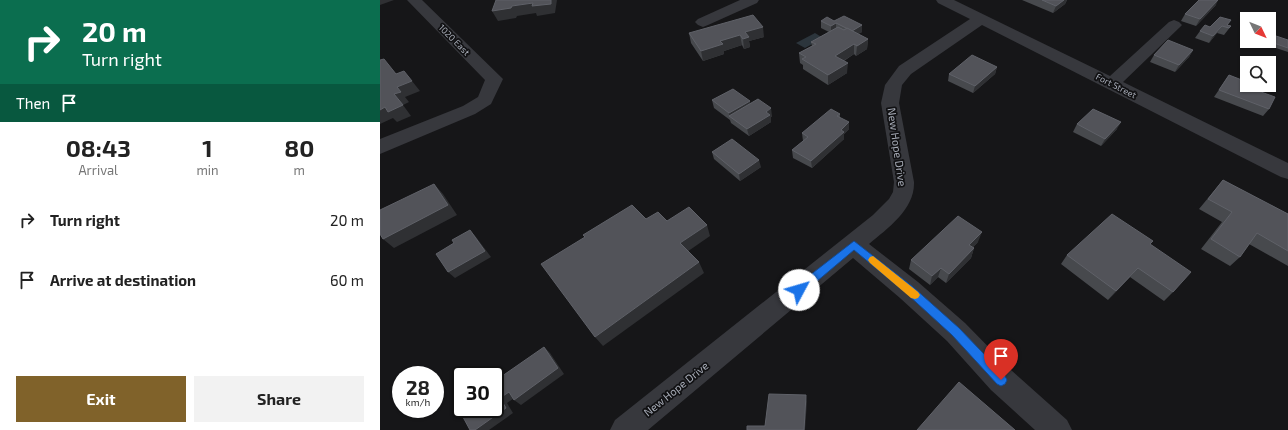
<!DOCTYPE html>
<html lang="en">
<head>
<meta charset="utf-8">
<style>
	:root { --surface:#fff; --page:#f2f2f2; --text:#222; --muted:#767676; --accent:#80622a }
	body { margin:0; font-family:"Exo 2",sans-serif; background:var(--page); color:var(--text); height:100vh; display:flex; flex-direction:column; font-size:15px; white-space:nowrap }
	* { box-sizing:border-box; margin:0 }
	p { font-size:13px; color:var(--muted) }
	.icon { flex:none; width:22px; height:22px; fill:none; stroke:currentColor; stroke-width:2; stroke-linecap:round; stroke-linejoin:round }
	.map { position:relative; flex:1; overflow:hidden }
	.sheet { display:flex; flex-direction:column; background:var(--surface); width:380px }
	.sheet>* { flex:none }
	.banner { background:#0b6e4f; color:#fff; overflow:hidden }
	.needle { width:26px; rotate:133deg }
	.controls { position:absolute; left:860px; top:12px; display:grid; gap:8px }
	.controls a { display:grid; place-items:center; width:36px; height:36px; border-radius:0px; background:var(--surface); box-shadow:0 1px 3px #0004; font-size:20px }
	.speed { position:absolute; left:12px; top:366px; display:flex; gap:8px; font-size:20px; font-weight:700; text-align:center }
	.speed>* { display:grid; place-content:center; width:52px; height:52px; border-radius:50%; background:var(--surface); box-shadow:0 1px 3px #0004; line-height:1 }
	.speed small { font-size:10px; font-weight:400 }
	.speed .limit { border:2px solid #111; border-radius:6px; background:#fff; color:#111 }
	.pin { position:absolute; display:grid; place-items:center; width:34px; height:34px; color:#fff; margin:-41px -17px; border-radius:50% 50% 50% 0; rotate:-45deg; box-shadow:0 0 4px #0007 }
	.pin .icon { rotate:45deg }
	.me { position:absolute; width:44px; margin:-22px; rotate:51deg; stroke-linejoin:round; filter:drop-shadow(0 0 3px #0008) }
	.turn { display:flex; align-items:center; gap:14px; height:84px; padding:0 16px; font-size:18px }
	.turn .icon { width:52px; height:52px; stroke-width:2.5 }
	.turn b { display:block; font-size:28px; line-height:34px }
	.then { display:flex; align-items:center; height:38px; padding:0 16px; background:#0003; gap:8px; font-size:15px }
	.eta { display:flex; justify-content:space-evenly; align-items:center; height:68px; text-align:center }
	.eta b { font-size:24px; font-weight:700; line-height:28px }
	.primary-button { display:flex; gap:8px; margin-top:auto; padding:8px 16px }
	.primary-button a { flex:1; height:46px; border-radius:0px; background:var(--accent); color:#fff; font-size:16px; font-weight:700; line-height:46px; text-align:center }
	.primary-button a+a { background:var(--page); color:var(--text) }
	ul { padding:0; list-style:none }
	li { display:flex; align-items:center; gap:12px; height:60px; padding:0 16px }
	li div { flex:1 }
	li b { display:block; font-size:15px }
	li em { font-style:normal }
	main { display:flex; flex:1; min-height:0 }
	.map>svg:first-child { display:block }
	.water { fill:#2c353c }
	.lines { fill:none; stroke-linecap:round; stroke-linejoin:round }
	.minor { fill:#37383d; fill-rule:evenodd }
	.wall { fill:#47494d }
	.shaded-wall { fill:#2f3033 }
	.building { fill:#525359; stroke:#5f6168 }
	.route { fill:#1a73e8; stroke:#114b97 }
	.slow { fill:#f59e0b }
	.labels { text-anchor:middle; stroke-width:3.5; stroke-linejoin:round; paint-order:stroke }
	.far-street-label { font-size:9px; fill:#a8adb8; stroke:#111113 }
	.street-label { font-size:11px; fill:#a8adb8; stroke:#111113 }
</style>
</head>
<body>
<main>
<section class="sheet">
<div class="banner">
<div class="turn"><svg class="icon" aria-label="right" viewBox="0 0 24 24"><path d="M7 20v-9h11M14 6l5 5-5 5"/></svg><div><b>20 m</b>Turn right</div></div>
<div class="then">Then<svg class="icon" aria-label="arrive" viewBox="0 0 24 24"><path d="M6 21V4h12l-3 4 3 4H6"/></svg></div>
</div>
<div class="eta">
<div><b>08:43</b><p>Arrival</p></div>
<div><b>1</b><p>min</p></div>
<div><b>80</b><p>m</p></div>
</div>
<ul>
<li><svg class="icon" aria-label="right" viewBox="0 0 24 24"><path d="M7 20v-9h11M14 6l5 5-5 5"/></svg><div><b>Turn right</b></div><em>20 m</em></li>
<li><svg class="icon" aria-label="arrive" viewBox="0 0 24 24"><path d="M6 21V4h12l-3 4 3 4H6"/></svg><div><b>Arrive at destination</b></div><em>60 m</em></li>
</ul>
<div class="primary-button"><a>Exit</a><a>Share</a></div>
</section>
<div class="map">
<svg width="908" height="430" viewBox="0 0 908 430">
	<rect width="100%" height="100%" fill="#161618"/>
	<polygon class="water" points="435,33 443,38 425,48 416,43"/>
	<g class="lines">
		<g class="minor">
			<polygon points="27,0 42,0 123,79 111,104 95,114 0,154 0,139 83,106 98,97 105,80"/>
			<polygon points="360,0 379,0 377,3 328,25 323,27 318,25 315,22 318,19"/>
			<path d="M556,0h18l156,76 59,-54 5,-2 5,2 3,3 -3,3 -56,54 165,81v16l-7,-2 -299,-152 -71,49 -9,11 -3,18 15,79c1,27 -26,46 -45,62l49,38 47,41 46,47 56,50 5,10h-37l-44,-40 -44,-49 -47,-43 -47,-40 -205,172h-38l5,-10 258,-205 16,-16 4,-7 1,-10 -13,-79 4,-18 14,-19 71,-47 -32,-16z"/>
		</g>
	</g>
	<g class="wall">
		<polygon points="642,0 687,0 685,4 673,13"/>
		<polygon points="836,5 816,26 801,21 805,14"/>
		<polygon points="851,20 847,25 851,26 844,35 837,33 829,43 815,38 820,31"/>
		<polygon points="441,21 454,21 482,25 482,32 478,34 488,39 487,49 476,56 474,54 464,61 467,73 448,85 423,69 423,65 420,63 419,53 432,46 431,42 449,32 441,28"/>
		<polygon points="309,33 384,37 369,41 370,47 364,49 362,45 344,51 344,54 323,61 311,43"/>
		<polygon points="908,40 908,52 884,44 885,41"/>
		<polygon points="813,50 809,57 795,72 770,62 774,55"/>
		<polygon points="617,67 615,74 593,93 568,81 569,74"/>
		<polygon points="849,75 870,88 889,109 883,116 834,97"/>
		<polygon points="332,100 370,103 392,116 391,117 391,122 369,136 351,123 350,120 334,108"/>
		<polygon points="460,114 460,118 469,129 464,134 464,139 432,168 413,158 412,150 423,141 422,133"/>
		<polygon points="697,124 737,129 721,146 693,132"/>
		<polygon points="332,152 381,167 360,181 334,159"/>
		<polygon points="843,180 908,214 908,266 869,244 860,257 850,266 821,249 842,222 819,209"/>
		<polygon points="598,242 593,247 594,248 591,258 566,283 558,277 550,285 529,269 531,260"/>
		<polygon points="771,245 793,292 784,301 750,277 728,300 681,264 687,255"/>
	</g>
	<g class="shaded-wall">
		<polygon points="0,0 14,0 0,5"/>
		<polygon points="171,0 177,0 175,13 157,16 156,13 137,16 136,18 118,21 112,11 132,6"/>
		<polygon points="684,0 687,0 685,4 673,13 676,6"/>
		<polygon points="838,0 836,5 816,26 820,19"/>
		<polygon points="456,23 456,30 451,33 451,26"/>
		<polygon points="482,25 482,32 471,38 472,31"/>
		<polygon points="842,26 837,33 829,43 833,36"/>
		<polygon points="383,27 384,37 369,41 370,47 364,49 363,39 365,32"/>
		<polygon points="360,35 362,45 344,51 344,54 323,61 321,51 340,41"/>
		<polygon points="488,39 487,49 476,56 477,46"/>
		<polygon points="474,44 474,54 455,66 455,56"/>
		<polygon points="813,50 809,57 795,72 799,65"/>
		<polygon points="468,63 467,73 448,85 448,75"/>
		<polygon points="617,67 615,74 593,93 595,86"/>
		<polygon points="32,81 40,91 25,97 29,102 23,105 31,116 17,122 13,118 0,124 0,110 14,94 17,87"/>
		<polygon points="370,101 371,109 349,116 349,113"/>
		<polygon points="391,108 392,116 391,117 391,122 369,136 367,129 386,112"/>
		<polygon points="469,122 469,129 464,134 464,139 432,168 431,161 461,130"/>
		<polygon points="741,122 737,129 721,146 725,139"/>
		<polygon points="379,160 381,167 360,181 359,174"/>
		<polygon points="54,184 63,194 77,215 14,248 3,239"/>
		<polygon points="327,225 330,236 304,254 300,243"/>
		<polygon points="90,230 96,237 111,257 75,278 68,272"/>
		<polygon points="602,232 598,242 586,254 589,245"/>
		<polygon points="594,248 591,258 566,283 569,274"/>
		<polygon points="319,262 324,273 223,346 215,337"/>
		<polygon points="561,268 558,277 550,285 552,276"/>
		<polygon points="758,268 750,277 728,300 736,291"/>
		<polygon points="164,347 170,353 184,374 141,405 134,400"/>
		<polygon points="129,392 136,397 127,403 133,413 109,430 95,430 120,398"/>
		<polygon points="426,395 427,402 425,430 424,430"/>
	</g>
	<g class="building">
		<polygon points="116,0 171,0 171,4 152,6 153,3 132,6 131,8 112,11"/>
		<polygon points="662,0 684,0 676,6"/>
		<polygon points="819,0 838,0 820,19 805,14"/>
		<polygon points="373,15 383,27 365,32 369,37 363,39 360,35 340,41 343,44 321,51 309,33"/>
		<polygon points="464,16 482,25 472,31 456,23 451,26 441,21 447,17 454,21"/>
		<polygon points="840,17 851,20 847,25 851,26 849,28 842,26 833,36 820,31 825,25 830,27"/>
		<polygon points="458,27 464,30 467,28 488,39 477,46 474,44 455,56 468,63 448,75 422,59 426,57 419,53 436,44 431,42"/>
		<polygon points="890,34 908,40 908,48 888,41 889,41 889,36"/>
		<polygon points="788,40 813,50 799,65 774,55"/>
		<polygon points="592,55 617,67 595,86 569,74"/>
		<polygon points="4,59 16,74 24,71 32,81 17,87 21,92 14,94 23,105 8,112 5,107 0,110 0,60"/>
		<polygon points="849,75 867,82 867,85 872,85 870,88 895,97 889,109 839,90"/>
		<polygon points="353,89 370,101 349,113 332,100"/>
		<polygon points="378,99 391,108 386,112 390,115 367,129 349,116"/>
		<polygon points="451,109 460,114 457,116 469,122 461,130 464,132 431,161 412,150 428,137 422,133"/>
		<polygon points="713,109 741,122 725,139 697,124"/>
		<polygon points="352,139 379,160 359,174 332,152"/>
		<polygon points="843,180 908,214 908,251 877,233 860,257 831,239 852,212 828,199"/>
		<polygon points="54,184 68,205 3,239 0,234 0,210"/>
		<polygon points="252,205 266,219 278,212 287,221 309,207 327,225 300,243 319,262 215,337 161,264 205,237 203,235"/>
		<polygon points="732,214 773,241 770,244 811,272 793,292 758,268 736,291 687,255"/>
		<polygon points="578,216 602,232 589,245 594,248 569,274 561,268 552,276 531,260"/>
		<polygon points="90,230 105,251 68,272 56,254 74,243 72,240"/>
		<polygon points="164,347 178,368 134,400 129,392 120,398 126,408 95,430 90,430 77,406 81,404 81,409 115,409 115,381"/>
		<polygon points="579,382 635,430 537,430"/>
		<polygon points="389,394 426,395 424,430 367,430 367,426 385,426"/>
	</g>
	<polygon class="route" points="474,241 533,287 579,328 625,376 627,380 625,384 621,386 617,384 572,335 526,293 474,250 423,293 419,294 416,293 414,290 416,286"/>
	<polygon class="slow" points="493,256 538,292 540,295 538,298 535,299 531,298 490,263 488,260 490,257"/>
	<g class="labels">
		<g class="far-street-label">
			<text transform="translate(74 40) rotate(45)" y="3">1020 East</text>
			<text transform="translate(736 86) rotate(27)" y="3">Fort Street</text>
		</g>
		<g class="street-label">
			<text transform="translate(517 147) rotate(82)" y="4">New Hope Drive</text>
			<text transform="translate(296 389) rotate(-39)" y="4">New Hope Drive</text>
		</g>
	</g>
</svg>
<div class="controls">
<a><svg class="needle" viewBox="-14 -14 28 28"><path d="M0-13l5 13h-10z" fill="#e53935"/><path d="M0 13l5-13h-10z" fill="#767676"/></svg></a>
<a><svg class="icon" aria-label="search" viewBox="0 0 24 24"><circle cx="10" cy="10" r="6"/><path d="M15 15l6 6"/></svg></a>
</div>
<div class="speed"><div>28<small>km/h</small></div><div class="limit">30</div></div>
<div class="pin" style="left:621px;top:380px;background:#d93025"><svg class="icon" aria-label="arrive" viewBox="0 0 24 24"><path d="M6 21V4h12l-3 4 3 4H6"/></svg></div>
<svg class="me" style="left:419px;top:290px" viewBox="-20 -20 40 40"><circle r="19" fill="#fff"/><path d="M0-13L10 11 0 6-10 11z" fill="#1a73e8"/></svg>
</div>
</main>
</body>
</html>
